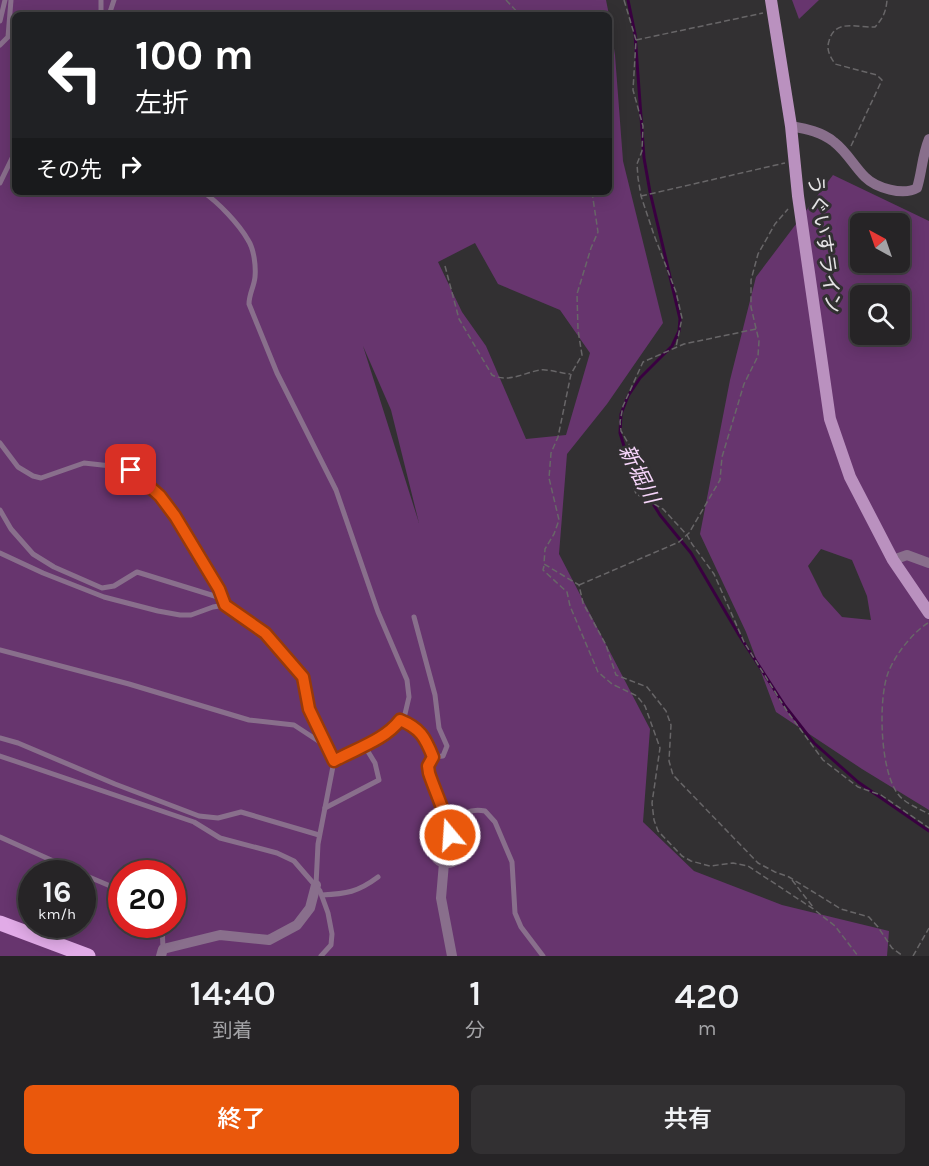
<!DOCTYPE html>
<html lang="ja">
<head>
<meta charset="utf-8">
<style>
	:root { --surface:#262426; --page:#323032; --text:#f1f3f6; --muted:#a4a4a7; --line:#424143; --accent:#ea580c }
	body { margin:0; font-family:Karla,"Noto Sans JP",sans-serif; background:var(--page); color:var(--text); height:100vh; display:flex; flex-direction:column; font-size:22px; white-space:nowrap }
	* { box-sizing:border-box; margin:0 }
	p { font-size:20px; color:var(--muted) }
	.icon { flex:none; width:33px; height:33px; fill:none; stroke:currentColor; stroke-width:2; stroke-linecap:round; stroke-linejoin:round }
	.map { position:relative; height:956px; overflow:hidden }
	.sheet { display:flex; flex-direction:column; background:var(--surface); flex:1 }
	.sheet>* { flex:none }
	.hud { position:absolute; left:12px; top:12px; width:600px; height:183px; border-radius:9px; box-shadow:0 3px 15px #0003,0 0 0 2px var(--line); background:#202124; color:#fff; overflow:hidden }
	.needle { width:39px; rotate:320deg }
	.tools { position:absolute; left:850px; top:213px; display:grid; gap:12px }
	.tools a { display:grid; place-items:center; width:60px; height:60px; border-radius:9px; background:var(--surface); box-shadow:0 3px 15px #0003,0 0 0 2px var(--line); font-size:30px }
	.speed { position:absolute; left:18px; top:860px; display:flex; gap:12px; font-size:30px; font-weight:700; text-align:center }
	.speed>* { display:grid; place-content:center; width:78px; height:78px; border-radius:50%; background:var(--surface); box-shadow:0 3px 15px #0003,0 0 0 2px var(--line); line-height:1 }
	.speed small { font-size:15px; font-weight:400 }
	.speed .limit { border:9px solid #d22; background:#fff; color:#111 }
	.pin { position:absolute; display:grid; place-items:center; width:51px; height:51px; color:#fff; margin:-26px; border-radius:12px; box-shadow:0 3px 9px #0006 }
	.me { position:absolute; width:66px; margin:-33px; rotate:342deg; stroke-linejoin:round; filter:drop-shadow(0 0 4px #0008) }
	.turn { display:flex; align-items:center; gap:21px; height:126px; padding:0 24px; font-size:27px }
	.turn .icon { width:78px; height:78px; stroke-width:2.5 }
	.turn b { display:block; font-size:42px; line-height:51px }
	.then { display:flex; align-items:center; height:57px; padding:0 24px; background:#0003; gap:12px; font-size:22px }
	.eta { display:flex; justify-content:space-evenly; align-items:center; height:102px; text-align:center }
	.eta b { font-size:36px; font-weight:600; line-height:42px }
	.primary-button { display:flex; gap:12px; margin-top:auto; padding:12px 24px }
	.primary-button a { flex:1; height:69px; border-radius:9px; background:var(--accent); color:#fff; font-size:24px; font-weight:600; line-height:69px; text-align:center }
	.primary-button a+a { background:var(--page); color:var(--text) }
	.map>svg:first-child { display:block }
	.green { fill:#67356e; fill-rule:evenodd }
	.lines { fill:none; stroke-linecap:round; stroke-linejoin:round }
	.stream { stroke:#390040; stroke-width:3 }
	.path { stroke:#686668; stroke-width:1.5; stroke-dasharray:6 3; stroke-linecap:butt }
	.lane { stroke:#896f8c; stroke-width:5 }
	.street { stroke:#896f8c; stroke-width:10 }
	.secondary { stroke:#ba91bf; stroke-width:12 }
	.primary { stroke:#e1abe7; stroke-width:15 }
	.route-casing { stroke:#983908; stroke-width:15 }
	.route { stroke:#ea580c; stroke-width:10 }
	.labels { text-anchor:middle; stroke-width:6; stroke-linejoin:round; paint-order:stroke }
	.street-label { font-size:20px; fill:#e5e3e5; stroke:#323032 }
	.water-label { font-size:21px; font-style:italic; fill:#f7d6fb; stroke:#323032 }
</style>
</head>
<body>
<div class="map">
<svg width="929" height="956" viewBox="0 0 929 956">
	<rect width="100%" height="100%" fill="#323032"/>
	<g class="green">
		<path d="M0,0h606l3,15h-594v177h594v-176l6,39 8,106 40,162 -56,81 -40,50 -8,100 91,175 -7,93 51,49 88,34 107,26 -2,25h-887zM475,243l23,41 62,26 30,43 -24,82 -40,4 -40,-93 -24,-34 -24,-50zM363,346l28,64 28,113zM32,873h50v51h-50zM122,873h50v51h-50z"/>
		<polygon points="792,0 819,0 799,19"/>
		<path d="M833,175l96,46v589l-67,-41 -86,-57 -30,-80 -46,-98 30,-154 26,-103zM861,224h39v38h-39zM861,296h39v38h-39zM821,549l31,11 15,36 4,24 -29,-3 -19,-21 -15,-30z"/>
	</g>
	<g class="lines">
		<polyline class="stream" points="628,0 635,34 644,158 650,192 680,319 679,331 672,346 640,378 628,396 621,414 620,433 628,459 642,486 660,515 691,553 739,635 785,706 814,743 858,782 929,831"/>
		<g class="path">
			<polyline points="506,0 520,15"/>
			<polyline points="624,0 636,40 633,90 643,126 642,151 637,164 638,178 641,196 654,235 676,292 682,318 676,347"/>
			<polyline points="636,40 763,13"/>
			<path d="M851,146l31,-66 -5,-5 -42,-11c-5,-8 -9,-14 -6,-23 6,-23 29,-13 46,-14 8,-9 11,-15 12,-27"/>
			<polyline points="592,192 598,232 591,248 577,294 578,330 582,355 571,374 558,437 551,453 549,478 559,520 554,534 545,549 544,564 579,585 583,603 606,645 616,675 647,687 666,711 671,725 669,761 673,775 758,863 775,872 789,877 841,909 869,917 878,927 892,948 903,956"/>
			<polyline points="641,196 785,163"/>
			<path d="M445,266l14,53 33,56c17,8 31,-2 48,-5 9,-1 20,3 30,4"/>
			<polyline points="756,329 684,344 643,362 623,406 620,422 621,431 631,448 634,461 633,484 636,494 663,509 687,535 692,544 714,574 744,642 787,711 823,760 858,787 881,795 929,828"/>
			<polyline points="544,566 543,570 567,592 570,606 598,672 612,684 637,696 645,706 660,748 652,803 654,820 658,831 682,856 691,861 710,866 733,863 748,866 815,910"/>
			<polyline points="579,585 679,542 689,533 720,480 722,457 744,384 758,356 759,341 751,307 751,280 758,254 775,224 788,209"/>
			<path d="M928,623c-16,10 -33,32 -40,50 -10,27 -8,98 10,121 6,9 22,15 31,20"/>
			<polyline points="792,880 813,907"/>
			<polyline points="816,911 835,926 858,956"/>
			<polyline points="913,956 929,928"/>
		</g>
		<g class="lane">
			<polyline points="101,15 101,0"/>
			<polyline points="109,15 114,0"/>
			<polyline points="0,21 5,0"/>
			<polyline points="0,45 8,37 11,0"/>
			<polyline points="0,183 15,152"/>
			<path d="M203,192c15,10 36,32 45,48 6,9 8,26 7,37 -1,10 -6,17 -6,27l28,69 59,117 42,122 29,68 2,17 -4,17 -10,13 -12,8 -49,26"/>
			<polyline points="0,443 18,467 33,476 41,478 84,463 120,467 131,470 160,497 175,516 219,589 221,598"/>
			<polyline points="0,510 11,529 33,554 54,567 102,588 114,586 137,572 221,598 225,605 265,633 303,677 309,709 334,761 318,844 316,885"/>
			<polyline points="0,553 43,573 104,597 158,611 180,615 191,615 213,607 225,605"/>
			<polyline points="414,617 435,695 439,728 447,746 443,756 433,757"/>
			<polyline points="0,650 129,684 249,720 294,725 326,746"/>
			<path d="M400,720c20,8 25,17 33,37l-5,9 1,7 15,43 5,9"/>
			<polyline points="0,738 18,743 115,784 199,816 218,818 241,812 319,835"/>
			<polyline points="0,756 194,822 220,838 277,853 294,861 320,891 328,913 332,934 331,945 321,956"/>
			<polyline points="325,808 379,780 375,763 364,745"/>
			<path d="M450,835l-1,-10c11,-11 21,-17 36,-14l10,11 17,40 3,51 6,14 22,29"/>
			<polyline points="0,837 80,873"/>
			<polyline points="82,874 122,891"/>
			<path d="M322,895c24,-1 36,-3 56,-18"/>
			<polyline points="162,924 163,949"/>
		</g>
		<g class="street">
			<path d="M791,126c16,3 31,6 43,16 13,10 20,24 31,35 11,11 38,19 52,11 5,-16 5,-32 12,-49"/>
			<polyline points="893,560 907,555 929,563"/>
			<circle cx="447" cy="849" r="14"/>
			<polyline points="444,863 441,898 452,956"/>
			<polyline points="161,956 163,949 220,935 269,940 297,925 310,908 316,885"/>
		</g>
		<polyline class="secondary" points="771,0 791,126 798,196 830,419 850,477 893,560 929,613"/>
		<polyline class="primary" points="0,923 88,956"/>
	</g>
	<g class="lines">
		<g class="route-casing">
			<path id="route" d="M131,470l29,26 15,20 44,73 6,16 40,28 38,44 6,32 25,52c21,-12 51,-21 66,-41 20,8 25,17 33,37l-5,9 1,7c5,16 20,48 21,62"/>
		</g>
		<use href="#route" class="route"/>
	</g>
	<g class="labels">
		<g class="street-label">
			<text transform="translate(825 244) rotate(82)" y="7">うぐいすライン</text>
		</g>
		<g class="water-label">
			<text transform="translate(639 474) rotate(63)" y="7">新堀川</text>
		</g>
	</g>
</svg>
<div class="tools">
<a><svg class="needle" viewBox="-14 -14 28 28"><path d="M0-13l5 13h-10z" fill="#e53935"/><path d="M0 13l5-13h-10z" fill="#a4a4a7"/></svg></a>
<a><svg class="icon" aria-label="search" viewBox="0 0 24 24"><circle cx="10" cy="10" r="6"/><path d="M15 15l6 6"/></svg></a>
</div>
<div class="speed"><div>16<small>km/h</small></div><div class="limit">20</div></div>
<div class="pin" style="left:131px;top:470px;background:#d93025"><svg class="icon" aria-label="arrive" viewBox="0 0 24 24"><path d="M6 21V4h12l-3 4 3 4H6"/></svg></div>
<svg class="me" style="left:450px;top:835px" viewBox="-20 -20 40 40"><circle r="17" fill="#ea580c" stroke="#fff" stroke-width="3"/><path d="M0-11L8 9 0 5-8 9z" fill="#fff"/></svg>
<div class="hud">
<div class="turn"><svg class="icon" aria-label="left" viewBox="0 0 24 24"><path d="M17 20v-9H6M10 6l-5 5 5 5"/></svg><div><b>100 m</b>左折</div></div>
<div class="then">その先<svg class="icon" aria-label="right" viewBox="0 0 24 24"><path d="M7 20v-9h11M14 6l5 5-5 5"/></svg></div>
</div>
</div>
<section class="sheet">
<div class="eta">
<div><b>14:40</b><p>到着</p></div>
<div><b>1</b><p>分</p></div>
<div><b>420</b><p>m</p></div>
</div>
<div class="primary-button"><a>終了</a><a>共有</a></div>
</section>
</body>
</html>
